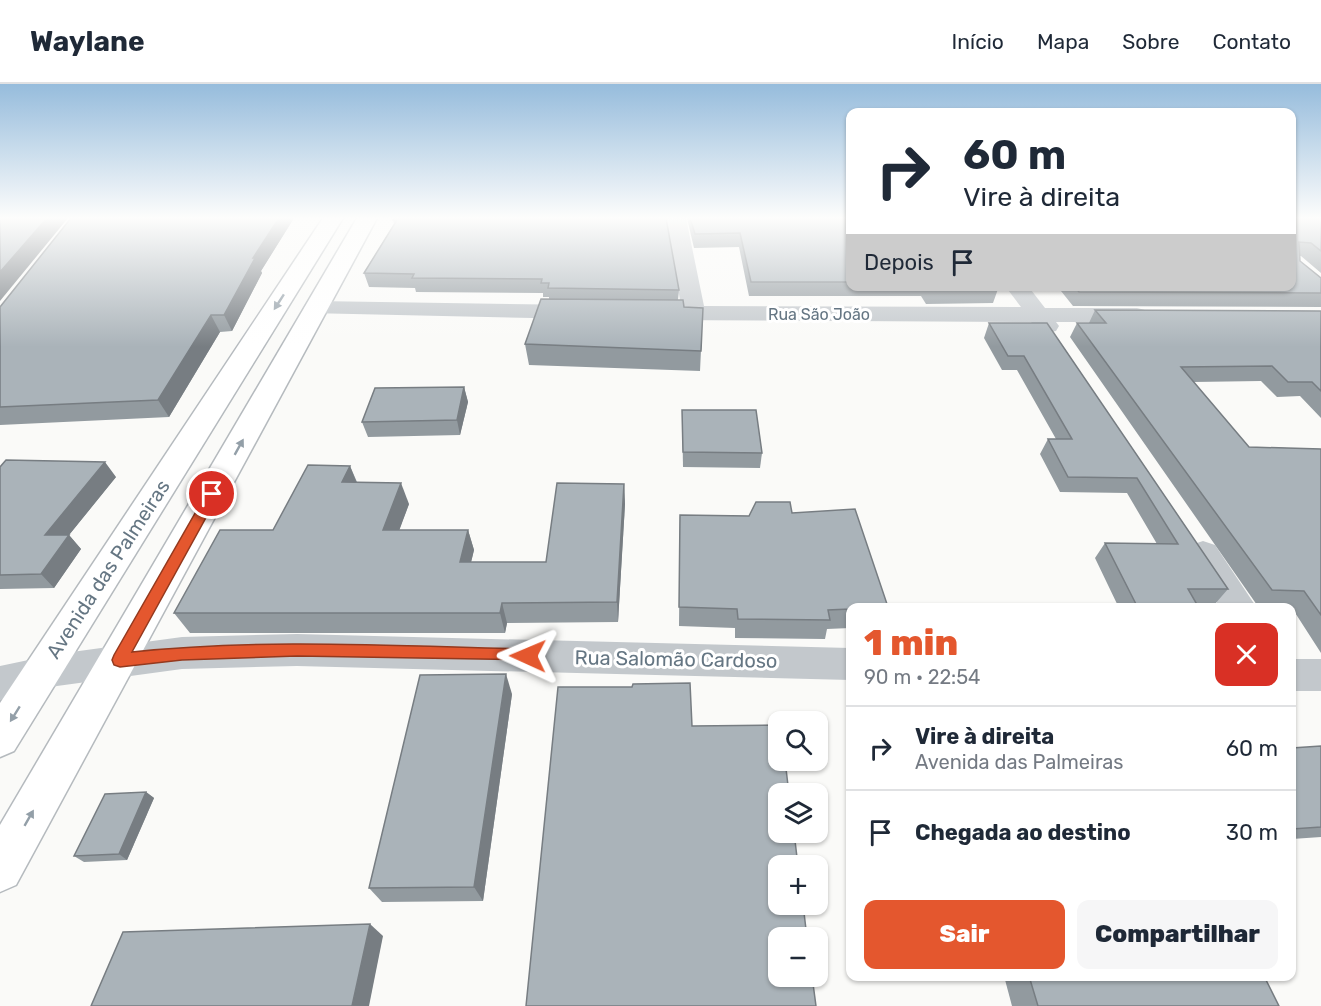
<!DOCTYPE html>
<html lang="pt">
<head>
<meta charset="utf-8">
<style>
	:root { --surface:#fff; --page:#f6f6f7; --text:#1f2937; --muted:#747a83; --line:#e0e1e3; --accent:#e4572e }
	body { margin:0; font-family:Rubik,sans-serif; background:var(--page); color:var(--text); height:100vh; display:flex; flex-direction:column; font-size:22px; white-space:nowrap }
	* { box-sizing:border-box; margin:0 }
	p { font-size:20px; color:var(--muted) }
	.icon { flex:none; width:33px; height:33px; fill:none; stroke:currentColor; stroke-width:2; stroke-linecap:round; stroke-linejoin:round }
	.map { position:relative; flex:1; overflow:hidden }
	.drawer { position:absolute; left:846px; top:519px; width:450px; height:378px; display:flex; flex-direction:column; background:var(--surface); border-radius:12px; box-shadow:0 2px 4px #0004 }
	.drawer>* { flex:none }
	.hud { position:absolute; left:846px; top:24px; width:450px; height:183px; border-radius:12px; box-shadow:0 2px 4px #0004; background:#fff; color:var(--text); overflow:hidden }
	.buttons { position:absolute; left:768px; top:627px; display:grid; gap:12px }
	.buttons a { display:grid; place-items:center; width:60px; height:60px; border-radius:12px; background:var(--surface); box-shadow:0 2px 4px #0004; font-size:30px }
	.pin { position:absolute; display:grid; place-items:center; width:51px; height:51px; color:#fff; margin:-26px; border:3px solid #fff; border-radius:50%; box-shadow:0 2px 6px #0007 }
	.me { position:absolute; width:66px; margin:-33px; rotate:271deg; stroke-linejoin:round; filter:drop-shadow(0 0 4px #0008) }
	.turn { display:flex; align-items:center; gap:21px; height:126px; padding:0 18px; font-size:27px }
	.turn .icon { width:78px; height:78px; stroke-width:2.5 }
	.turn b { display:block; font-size:42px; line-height:51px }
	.then { display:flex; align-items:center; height:57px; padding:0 18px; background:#0003; gap:12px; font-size:22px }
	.round { display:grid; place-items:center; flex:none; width:63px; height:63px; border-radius:12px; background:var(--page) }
	.headline { display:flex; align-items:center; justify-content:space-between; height:102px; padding:0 18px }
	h1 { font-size:36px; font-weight:800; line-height:45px; color:var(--accent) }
	.primary-button { display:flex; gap:12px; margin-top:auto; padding:12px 18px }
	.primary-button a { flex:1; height:69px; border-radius:12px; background:var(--accent); color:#fff; font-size:24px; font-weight:800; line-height:69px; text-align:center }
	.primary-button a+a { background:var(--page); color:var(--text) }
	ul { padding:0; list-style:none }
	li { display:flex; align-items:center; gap:18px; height:84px; padding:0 18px; border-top:2px solid var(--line) }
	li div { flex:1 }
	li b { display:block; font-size:22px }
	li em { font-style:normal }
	header { display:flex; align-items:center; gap:36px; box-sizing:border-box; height:84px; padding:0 30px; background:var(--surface); border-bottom:2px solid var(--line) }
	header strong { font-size:28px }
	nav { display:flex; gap:33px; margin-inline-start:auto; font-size:21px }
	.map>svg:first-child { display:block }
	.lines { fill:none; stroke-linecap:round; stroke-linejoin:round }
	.major-casing { stroke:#b5babe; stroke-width:3 }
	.minor { fill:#c3c8cc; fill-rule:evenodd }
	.major { fill:#fff; fill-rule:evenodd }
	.wall { fill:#929a9f }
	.shaded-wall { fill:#777d82 }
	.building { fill:#aab3b9; stroke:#777d82; stroke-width:1.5 }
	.oneway { fill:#939fa8 }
	.route { fill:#e4572e; stroke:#94391e; stroke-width:1.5 }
	.labels { text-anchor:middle; stroke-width:6; stroke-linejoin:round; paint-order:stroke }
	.far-street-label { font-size:16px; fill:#657683; stroke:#fff }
	.street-label { font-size:20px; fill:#657683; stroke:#fff }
</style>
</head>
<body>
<header>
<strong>Waylane</strong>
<nav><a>Início</a><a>Mapa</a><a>Sobre</a><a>Contato</a></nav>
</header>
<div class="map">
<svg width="1321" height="922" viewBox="0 0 1321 922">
	<rect width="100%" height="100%" fill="#fafaf8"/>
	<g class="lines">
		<g class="major-casing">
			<g id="major">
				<polygon points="323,134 343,134 14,667 0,673 0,619"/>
				<polygon points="357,134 377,134 16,801 0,808 0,741"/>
			</g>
		</g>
		<g class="minor">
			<path d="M666,134h20l18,88 317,1 -16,-21h23l17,22h92l8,2 4,5 -4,5 -8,2h-81l3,4 -3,5c-13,3 -17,1 -25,-9l-374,-2 -8,-2 -4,-5 4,-5 32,-2z"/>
			<polygon points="316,217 582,221 590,223 594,228 590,233 582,235 308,229 304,224 308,219"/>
			<polygon points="1203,457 1215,461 1257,524 1220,524 1186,470 1191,461"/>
			<polygon points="297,550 850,564 850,596 297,582 182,585 57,602 0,616 0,582 57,570 182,553"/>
			<rect x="1292" y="575" width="29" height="32"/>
		</g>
		<use href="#major" class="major"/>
	</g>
	<g class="wall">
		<polygon points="71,134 294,134 261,187 262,189 232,247 220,248 169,333 0,341 0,223"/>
		<polygon points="394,134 679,206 678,216 684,223 703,224 700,287 529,281 525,260 549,215 549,213 543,213 543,209 416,208 415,204 369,203 364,189 394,140 393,136"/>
		<polygon points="687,134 850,134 850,202 996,202 998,205 993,219 926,220 921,212 749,212 739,163 694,164"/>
		<polygon points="1292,134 1321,134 1321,189 1301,172 1300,172 1300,177 1321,194 1321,223 1073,222 1057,202 1292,202"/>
		<polygon points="1095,226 1321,227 1321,334 1300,312 1277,313 1261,297 1193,298 1249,363 1321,365 1321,569 1292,524 1289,521 1257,521 1070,253 1077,239 1089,239"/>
		<polygon points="989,239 1047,239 1228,505 1215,520 1197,520 1199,524 1119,524 1095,474 1105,459 1157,460 1127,409 1060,408 1040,370 1048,355 1056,355 1017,286 1002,286 984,254"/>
		<polygon points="464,303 468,318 460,351 368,353 362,338"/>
		<polygon points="682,326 762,369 760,384 683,383"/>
		<polygon points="350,382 357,398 409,420 399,446 468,446 474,466 471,478 546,478 624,400 625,420 618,538 507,539 505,549 190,549 174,529"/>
		<polygon points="0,383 116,393 69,451 81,465 54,504 0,505"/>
		<polygon points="792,429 850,524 850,544 827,545 825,555 735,554 735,544 679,542 680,431 749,432"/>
		<polygon points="512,610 483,817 382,818 369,804"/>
		<polygon points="1321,663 1321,753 1292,755 1292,664"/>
		<polygon points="146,708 154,714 127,776 84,778 74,772"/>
		<polygon points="1004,892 1264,892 1279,922 1012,922"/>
	</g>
	<g class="shaded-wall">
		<polygon points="47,134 68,134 0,217 0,188"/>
		<polygon points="279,134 294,134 261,187 262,189 232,247 224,231 253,174"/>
		<polygon points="211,231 220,248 169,333 158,316"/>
		<polygon points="464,303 468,318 460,351 457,336"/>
		<polygon points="105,378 116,393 69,451 81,465 54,504 41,490 45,451"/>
		<polygon points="350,382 358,402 342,398"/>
		<polygon points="401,399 409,420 392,466 383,446"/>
		<polygon points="624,400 625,420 618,538 617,518"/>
		<polygon points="468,446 474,466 466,499 460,478"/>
		<polygon points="502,519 507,539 505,549 500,529"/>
		<polygon points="506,590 512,610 483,817 474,803"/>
		<polygon points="146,708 154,714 127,776 119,770"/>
		<polygon points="370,840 383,852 369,922 352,922"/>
	</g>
	<g class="building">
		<polygon points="0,134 47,134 0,188"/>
		<polygon points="71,134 279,134 253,174 255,174 224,231 211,231 158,316 0,323 0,223"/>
		<polygon points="394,134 666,134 679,206 548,204 549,199 541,199 542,195 412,194 414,190 364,189 397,136 393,136"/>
		<polygon points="690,134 850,134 850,198 751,198 740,149 695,150"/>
		<polygon points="1292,134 1321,134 1321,167 1311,159 1299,158 1300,177 1321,194 1321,209 1079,208 1075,202 1292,202"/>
		<polygon points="928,202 996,202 998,205 930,206"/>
		<polygon points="541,215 683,216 684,223 703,224 701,267 525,260"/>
		<polygon points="1095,226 1321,227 1321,307 1312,298 1288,298 1272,282 1181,283 1249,363 1321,365 1321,531 1304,507 1272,506 1077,239 1106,239"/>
		<polygon points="989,239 1047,239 1228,505 1188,505 1199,524 1138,524 1105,459 1178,460 1137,394 1068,393 1048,355 1072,355 1024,272 1008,272"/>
		<polygon points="464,303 457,336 362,338 375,304"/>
		<polygon points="682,326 756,326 762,369 683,368"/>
		<polygon points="6,376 105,378 45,451 69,451 41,490 0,491 0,383"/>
		<polygon points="308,381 350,382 342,398 401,399 383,446 468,446 460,478 546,478 557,399 624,400 617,518 502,519 500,529 174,529 220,446 273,446"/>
		<polygon points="756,418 790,418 792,429 855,425 888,523 850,524 850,525 828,526 830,536 738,535 737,525 679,523 680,431 749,432"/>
		<polygon points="506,590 474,803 369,804 420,591"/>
		<polygon points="690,599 692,642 778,641 778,676 785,676 789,710 778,710 778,748 794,748 798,782 778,782 778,820 803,820 807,854 778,854 778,892 812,892 816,922 526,922 558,603 632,603 633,600"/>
		<polygon points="1321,662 1321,743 1292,745 1292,664"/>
		<polygon points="146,708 119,770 74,772 105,710"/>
		<polygon points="370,840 352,922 91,922 123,848"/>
		<polygon points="1029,892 1264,892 1279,922 1038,922"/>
	</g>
	<defs><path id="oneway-solid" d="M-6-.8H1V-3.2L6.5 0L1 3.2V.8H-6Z" transform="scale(1.5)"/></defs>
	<g class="oneway">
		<use href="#oneway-solid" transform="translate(279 218) rotate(123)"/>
		<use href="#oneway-solid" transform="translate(239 363) rotate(-61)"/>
		<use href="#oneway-solid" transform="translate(15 630) rotate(122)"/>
		<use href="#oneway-solid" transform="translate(29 734) rotate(-60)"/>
	</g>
	<linearGradient id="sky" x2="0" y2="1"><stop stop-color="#96bcdc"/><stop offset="0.51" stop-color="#fdfdfc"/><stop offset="1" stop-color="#fdfdfc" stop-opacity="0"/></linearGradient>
	<rect width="1321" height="263" fill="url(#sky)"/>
	<path class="route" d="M212,406l7,4 -87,158c131,-14 264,-6 396,-3l5,2 2,5 -2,4 -236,-4 -115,4 -62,7 -6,-2 -2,-5 2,-5 92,-161z"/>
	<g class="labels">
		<g class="far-street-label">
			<text x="819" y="236">Rua São João</text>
		</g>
		<g class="street-label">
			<text transform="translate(108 485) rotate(-57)" y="7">Avenida das Palmeiras</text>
			<text transform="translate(676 575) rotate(1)" y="7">Rua Salomão Cardoso</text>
		</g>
	</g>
</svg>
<div class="buttons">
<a><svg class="icon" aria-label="search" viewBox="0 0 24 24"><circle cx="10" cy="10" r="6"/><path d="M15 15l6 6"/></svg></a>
<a><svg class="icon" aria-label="layers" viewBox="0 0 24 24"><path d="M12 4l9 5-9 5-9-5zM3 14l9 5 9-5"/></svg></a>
<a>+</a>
<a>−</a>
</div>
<div class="pin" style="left:212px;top:410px;background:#d93025"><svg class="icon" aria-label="arrive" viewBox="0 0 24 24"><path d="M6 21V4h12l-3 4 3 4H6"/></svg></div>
<svg class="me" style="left:528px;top:572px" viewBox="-20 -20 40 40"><path d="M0-17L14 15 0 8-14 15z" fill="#e4572e" stroke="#fff" stroke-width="4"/></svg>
<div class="hud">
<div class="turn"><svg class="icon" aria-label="right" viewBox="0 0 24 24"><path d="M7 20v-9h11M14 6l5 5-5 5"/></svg><div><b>60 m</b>Vire à direita</div></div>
<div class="then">Depois<svg class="icon" aria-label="arrive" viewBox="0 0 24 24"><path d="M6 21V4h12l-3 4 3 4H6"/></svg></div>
</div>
<section class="drawer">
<div class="headline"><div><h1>1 min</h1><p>90 m · 22:54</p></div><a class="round" style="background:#d93025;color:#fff"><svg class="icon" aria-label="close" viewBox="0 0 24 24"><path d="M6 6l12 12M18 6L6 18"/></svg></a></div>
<ul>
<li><svg class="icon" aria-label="right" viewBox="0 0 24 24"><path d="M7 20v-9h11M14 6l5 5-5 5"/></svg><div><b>Vire à direita</b><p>Avenida das Palmeiras</p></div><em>60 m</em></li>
<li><svg class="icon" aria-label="arrive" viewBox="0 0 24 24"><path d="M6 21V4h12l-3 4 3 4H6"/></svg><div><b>Chegada ao destino</b></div><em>30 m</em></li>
</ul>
<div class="primary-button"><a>Sair</a><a>Compartilhar</a></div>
</section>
</div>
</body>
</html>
